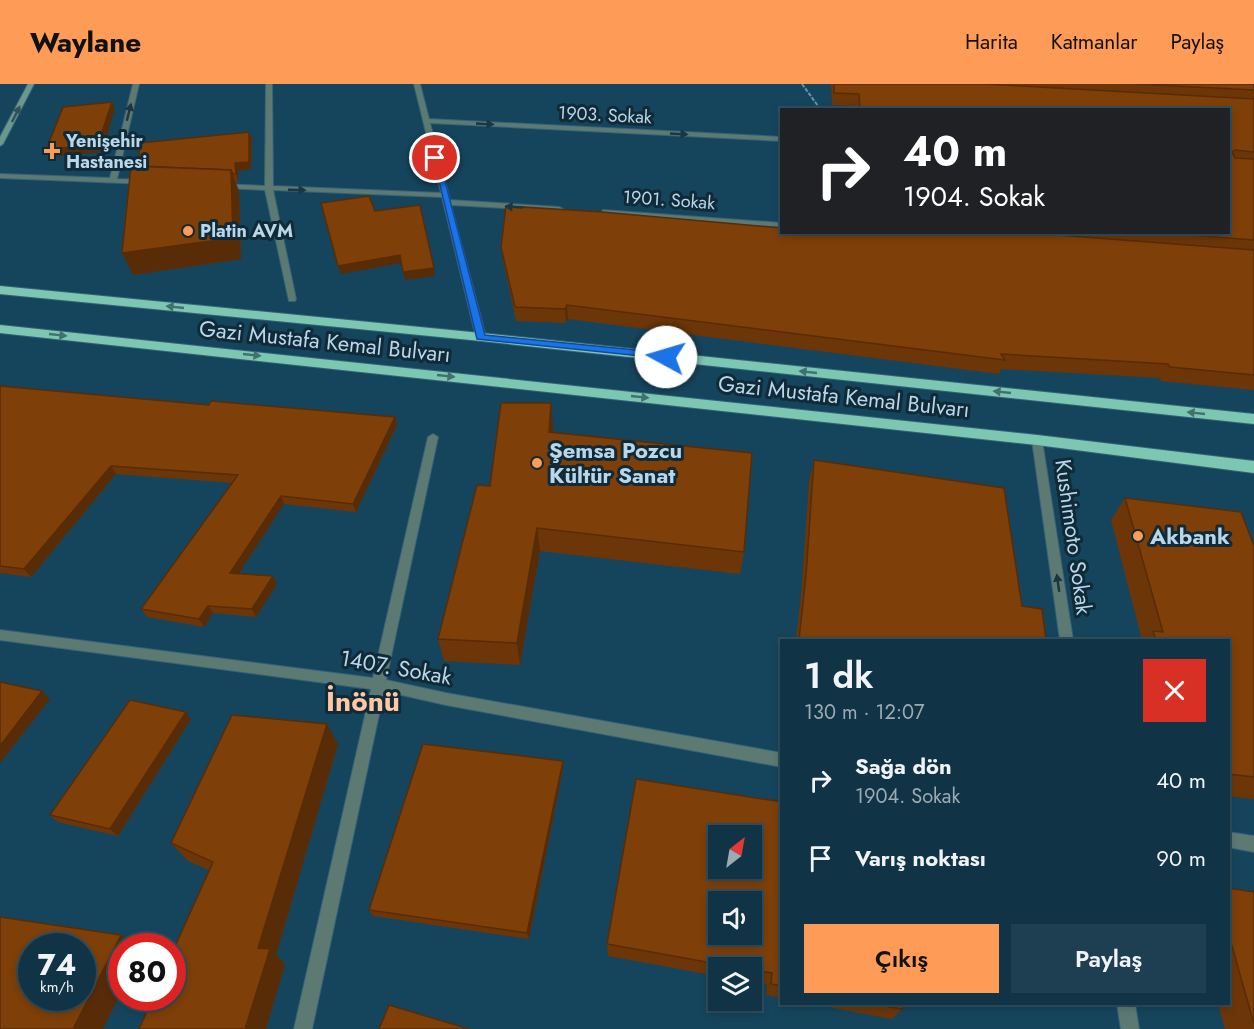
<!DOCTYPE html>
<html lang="tr">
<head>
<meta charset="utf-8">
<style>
	:root { --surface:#103446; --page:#1e3f51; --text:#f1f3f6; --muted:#9caab3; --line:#304f5f; --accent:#fe9c57 }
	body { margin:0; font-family:Jost,sans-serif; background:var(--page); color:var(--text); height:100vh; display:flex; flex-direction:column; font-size:22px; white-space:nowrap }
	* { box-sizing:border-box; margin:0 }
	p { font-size:20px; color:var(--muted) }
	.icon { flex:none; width:33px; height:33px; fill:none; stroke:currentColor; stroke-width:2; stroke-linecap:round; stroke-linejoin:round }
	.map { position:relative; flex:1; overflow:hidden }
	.panel { position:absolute; left:780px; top:555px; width:450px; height:366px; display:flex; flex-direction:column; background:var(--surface); border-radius:0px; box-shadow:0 3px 9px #0003,0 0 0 2px var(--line) }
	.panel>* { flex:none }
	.top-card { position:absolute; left:780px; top:24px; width:450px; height:126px; border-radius:0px; box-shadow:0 3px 9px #0003,0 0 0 2px var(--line); background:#202124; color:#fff; overflow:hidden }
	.needle { width:39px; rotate:31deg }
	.tools { position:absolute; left:708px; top:741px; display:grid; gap:12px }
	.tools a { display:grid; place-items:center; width:54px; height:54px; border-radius:0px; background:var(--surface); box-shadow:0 3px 9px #0003,0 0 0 2px var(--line); font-size:30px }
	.speed { position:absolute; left:18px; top:849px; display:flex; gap:12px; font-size:30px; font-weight:700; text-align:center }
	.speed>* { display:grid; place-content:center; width:78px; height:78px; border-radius:50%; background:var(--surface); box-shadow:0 3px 9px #0003,0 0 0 2px var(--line); line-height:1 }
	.speed small { font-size:15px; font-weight:400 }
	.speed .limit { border:9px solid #d22; background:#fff; color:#111 }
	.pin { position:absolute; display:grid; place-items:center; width:51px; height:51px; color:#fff; margin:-26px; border:3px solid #fff; border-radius:50%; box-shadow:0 2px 6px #0007 }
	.me { position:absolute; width:66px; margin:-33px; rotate:276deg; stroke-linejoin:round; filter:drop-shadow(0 0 4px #0008) }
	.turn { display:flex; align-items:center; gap:21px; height:126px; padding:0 24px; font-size:27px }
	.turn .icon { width:78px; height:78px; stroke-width:2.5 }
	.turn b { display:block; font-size:42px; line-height:51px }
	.round { display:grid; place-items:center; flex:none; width:63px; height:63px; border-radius:0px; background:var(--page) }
	.summary { display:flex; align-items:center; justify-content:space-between; height:102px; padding:0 24px }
	h1 { font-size:36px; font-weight:600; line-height:45px }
	.cta { display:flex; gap:12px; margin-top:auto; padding:12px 24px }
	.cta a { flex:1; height:69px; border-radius:0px; background:var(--accent); color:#111; font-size:24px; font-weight:600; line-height:69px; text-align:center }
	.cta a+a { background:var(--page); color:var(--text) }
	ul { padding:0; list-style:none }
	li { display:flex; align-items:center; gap:18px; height:78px; padding:0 24px }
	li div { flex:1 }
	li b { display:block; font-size:22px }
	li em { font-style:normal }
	header { display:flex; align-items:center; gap:36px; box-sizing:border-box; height:84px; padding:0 30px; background:var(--accent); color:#111 }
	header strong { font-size:28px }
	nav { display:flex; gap:33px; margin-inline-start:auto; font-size:21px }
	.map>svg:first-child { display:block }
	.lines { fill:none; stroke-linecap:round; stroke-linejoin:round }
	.street-casing { stroke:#366279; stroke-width:2 }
	.secondary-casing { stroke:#366279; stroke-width:2 }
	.highway-casing { stroke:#366279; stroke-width:2 }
	.path { stroke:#6b92a7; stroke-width:2; stroke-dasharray:4 1.5; stroke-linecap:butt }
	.street { fill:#5c7a71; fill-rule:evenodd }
	.secondary { fill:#6a998b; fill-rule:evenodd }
	.highway { fill:#7cc7b2; fill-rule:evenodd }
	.wall { fill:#6c3608 }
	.shaded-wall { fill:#582c06 }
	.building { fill:#7e3f09; stroke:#582c06; stroke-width:1.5; fill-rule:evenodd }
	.oneway { fill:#1b3641 }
	.oneway2 { fill:#305155 }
	.oneway3 { fill:#41716f }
	.route { fill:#1a73e8; stroke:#114b97; stroke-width:1.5 }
	.poi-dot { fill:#fe9c57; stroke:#102a38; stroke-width:2 }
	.labels { text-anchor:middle; stroke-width:6; stroke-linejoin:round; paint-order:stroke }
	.far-street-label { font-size:18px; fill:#b9d7e9; stroke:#102a38 }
	.far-poi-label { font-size:18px; font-weight:bold; fill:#b9d7e9; stroke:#102a38; text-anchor:start }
	.street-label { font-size:22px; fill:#b9d7e9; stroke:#102a38 }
	.poi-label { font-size:22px; font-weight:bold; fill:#b9d7e9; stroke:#102a38; text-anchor:start }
	.district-label { font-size:28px; font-weight:bold; fill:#ffc7a3; stroke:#102a38 }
</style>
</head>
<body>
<header>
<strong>Waylane</strong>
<nav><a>Harita</a><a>Katmanlar</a><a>Paylaş</a></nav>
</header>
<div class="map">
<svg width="1254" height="945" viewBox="0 0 1254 945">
	<rect width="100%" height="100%" fill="#15455d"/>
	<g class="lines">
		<g class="street-casing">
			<g id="street">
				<polygon points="133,0 139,0 117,95 144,96 148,98 147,100 0,94 0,90 110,94"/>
				<polygon points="266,0 272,0 273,102 441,109 414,0 420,0 429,35 782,53 782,57 430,39 450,116 559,123 563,125 559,127 451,121 486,253 481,256 476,253 442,113 273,106 296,215 295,217 289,217 265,106 221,104 217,102 221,100 265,102"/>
				<polygon points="603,126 782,139 782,143 606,130 602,128"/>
				<polygon points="433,350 438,353 386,596 446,609 782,669 782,683 446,621 384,607 312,945 294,945 371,605 0,556 0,546 373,594 428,353"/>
				<polygon points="1037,352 1042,356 1073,556 1060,556 1032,356"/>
				<polygon points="1228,748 1254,752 1254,768 1228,763"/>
				<polygon points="1117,920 1135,920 1139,945 1121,945"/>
			</g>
		</g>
		<g class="secondary-casing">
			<polygon id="secondary" points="28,0 34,0 3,60 0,62 0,53"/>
		</g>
		<g class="highway-casing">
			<g id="highway">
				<polygon points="0,202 481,249 1254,330 1254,340 481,257 0,210"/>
				<polygon points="0,241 1037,351 1254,377 1254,389 1037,361 0,249"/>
			</g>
		</g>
		<polyline class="path" points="802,0 821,26"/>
		<use href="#street" class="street"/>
		<use href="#secondary" class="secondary"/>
		<use href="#highway" class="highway"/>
	</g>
	<g class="wall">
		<polygon points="831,0 1254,0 1254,306 1161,297 1160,294 1001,285 999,290 568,235 566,239 516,237 503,176 501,163 782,148 1228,148 1228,26 857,26 856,22 832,21"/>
		<polygon points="249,48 252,55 251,85 238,87 238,98 235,98 239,107 241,175 133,191 138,82"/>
		<polygon points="0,302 209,321 395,333 397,341 356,428 284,420 239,489 277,500 256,533 213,529 204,543 147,533 141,525 233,399 116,390 31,493 0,489"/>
		<polygon points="553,342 553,348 744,468 740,490 540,467 520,581 444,577 438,555 490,402"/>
		<polygon points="814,376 1022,522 1046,556 796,556 801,512 809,398"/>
		<polygon points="1125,414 1254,462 1254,715 1228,712 1228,556 1142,556 1111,436"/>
		<polygon points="191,635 118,752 58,738 50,731"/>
		<polygon points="338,660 276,871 285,880 266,945 139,945 209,786 188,777 171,759"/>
		<polygon points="563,677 563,684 529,855 373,832 369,826"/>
		<polygon points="782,718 782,914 766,911 767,901 752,898 752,884 718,884 718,892 608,872 607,860"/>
		<polygon points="1228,804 1254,808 1254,945 1225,945 1218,920 1228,920"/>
		<polygon points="812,920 902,920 902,925 892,935"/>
	</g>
	<g class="shaded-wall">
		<polygon points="112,18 115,25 102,68 49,73 46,66"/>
		<polygon points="249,48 252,55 251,85 238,87 238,98 236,90 235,79"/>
		<polygon points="231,86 239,107 241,175 133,191 122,169"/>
		<polygon points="400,171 402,179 341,190 338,182"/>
		<polygon points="434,184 435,192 405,196 403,188"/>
		<polygon points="567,221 568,235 566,239 565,225"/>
		<polygon points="551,319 553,342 551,371 549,348"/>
		<polygon points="395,333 397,341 356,428 353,420"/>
		<polygon points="111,382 116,390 31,493 24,485"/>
		<polygon points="281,412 284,420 234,497 230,489"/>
		<polygon points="537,444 540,467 520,581 517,559"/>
		<polygon points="273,492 277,500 256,533 252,525"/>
		<polygon points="208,522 213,529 204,543 199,535"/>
		<polygon points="42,607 50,615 0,679 0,662"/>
		<polygon points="186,628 191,635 118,752 110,745"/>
		<polygon points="327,640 338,660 276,871 285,880 266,945 245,945 258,864"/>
		<polygon points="563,677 563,684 529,855 527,849"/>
		<polygon points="121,851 138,862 122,862 122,907 103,945 73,945"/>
	</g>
	<g class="building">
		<polygon points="834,0 985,0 1254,15 1254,68 1235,66 1232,68 1235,74 1254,75 1254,156 1153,148 1228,148 1228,26 860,26 859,10 834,9"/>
		<polygon points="1136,0 1254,0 1254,6"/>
		<polygon points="112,18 98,60 46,66 63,23"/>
		<polygon points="249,48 249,78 235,79 236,90 233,90 231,86 138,82 140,59"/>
		<polygon points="131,82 231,86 233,154 122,169"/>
		<polygon points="369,112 375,127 420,121 434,184 403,188 400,171 338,182 321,119"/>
		<polygon points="506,122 602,128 782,144 782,148 1018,148 1254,166 1254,291 1170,283 1168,280 1001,270 1005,276 567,221 565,225 515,223 501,163"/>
		<polygon points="0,302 209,321 211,317 395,333 353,420 281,412 230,489 273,492 252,525 208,522 199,535 141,525 238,391 111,382 24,485 0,482"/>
		<polygon points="501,319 551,319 549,348 752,369 744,468 537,444 517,559 438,555 477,401 490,402"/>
		<polygon points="814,376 1004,404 1022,522 1042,525 1046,556 799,556 806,491"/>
		<polygon points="1125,414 1241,428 1254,462 1254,693 1228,690 1228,556 1156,556 1153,547 1163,548"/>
		<polygon points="0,598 42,607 0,662"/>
		<polygon points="130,616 186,628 110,745 50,731"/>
		<polygon points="232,631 327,640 258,864 270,865 245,945 139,945 153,914 172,914 172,869 213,778 171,759"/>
		<polygon points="423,660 563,677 527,849 369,826"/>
		<path d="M636,695l146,23v184l-11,-2 1,-11 -20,-3v-2h-13l-132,-24zM718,752h34v32h-34zM718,818h34v32h-34z"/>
		<polygon points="1228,804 1254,808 1254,940 1228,848"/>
		<path d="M0,833l121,18 -48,94h-73zM32,862h50v52h-50z"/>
		<polygon points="874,920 902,920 902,925"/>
		<polygon points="389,921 469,945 379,945"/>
	</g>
	<defs><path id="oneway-solid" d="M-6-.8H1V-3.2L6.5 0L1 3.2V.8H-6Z" transform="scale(1.5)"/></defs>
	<g class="oneway">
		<use href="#oneway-solid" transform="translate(129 28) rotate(-76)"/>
		<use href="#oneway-solid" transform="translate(485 40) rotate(3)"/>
		<use href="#oneway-solid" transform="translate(679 50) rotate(3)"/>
		<use href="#oneway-solid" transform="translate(297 106) rotate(2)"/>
		<use href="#oneway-solid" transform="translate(514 123) rotate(-176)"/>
		<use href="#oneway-solid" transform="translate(1058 499) rotate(-98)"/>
	</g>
	<use class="oneway2" href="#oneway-solid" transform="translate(16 30) rotate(-63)"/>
	<g class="oneway3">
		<use href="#oneway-solid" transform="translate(175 223) rotate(-174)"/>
		<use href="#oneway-solid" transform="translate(58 251) rotate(6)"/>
		<use href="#oneway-solid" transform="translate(252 271) rotate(6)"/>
		<use href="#oneway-solid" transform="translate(808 288) rotate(-174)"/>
		<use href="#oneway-solid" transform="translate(446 292) rotate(6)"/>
		<use href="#oneway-solid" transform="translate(1002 308) rotate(-174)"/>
		<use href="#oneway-solid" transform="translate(640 313) rotate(6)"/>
		<use href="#oneway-solid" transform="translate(1196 329) rotate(-174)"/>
	</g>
	<polygon class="route" points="433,72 439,74 485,251 666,269 670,270 670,275 477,255"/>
	<g class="poi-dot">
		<path d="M49 58h6v6h6v6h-6v6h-6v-6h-6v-6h6z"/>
		<circle cx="188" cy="147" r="6"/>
		<circle cx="537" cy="379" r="6"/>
		<circle cx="1138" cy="452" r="6"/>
	</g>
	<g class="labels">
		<g class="far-street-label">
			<text transform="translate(605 31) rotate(3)" y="6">1903. Sokak</text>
			<text transform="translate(669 116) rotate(4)" y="6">1901. Sokak</text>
		</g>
		<g class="far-poi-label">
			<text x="66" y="63">Yenişehir<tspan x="66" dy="21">Hastanesi</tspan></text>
			<text x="200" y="153">Platin AVM</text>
		</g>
		<g class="street-label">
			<text transform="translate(325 257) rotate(6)" y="8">Gazi Mustafa Kemal Bulvarı</text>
			<text transform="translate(844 312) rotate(6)" y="8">Gazi Mustafa Kemal Bulvarı</text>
			<text transform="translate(1074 453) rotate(82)" y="8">Kushimoto Sokak</text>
			<text transform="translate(396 583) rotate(10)" y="8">1407. Sokak</text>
		</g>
		<g class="poi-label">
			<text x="549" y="374">Şemsa Pozcu<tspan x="549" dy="25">Kültür Sanat</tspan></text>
			<text x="1150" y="460">Akbank</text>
		</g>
		<g class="district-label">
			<text x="363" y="627">İnönü</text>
		</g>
	</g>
</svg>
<div class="tools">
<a><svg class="needle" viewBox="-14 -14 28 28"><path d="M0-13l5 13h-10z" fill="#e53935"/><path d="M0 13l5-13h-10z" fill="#9caab3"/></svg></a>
<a><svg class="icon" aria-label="sound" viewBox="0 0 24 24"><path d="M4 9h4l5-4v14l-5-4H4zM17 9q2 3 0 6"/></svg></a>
<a><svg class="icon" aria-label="layers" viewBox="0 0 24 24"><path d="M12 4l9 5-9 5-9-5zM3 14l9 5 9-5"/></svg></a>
</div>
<div class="speed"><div>74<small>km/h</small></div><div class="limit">80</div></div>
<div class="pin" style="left:435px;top:74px;background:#d93025"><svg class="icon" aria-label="arrive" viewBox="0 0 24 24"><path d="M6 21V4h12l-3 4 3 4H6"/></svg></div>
<svg class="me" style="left:666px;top:273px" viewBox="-20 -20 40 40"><circle r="19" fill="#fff"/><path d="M0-13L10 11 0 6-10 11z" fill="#1a73e8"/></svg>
<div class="top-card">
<div class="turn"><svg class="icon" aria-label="right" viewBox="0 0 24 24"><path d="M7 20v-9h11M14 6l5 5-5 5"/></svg><div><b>40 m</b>1904. Sokak</div></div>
</div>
<section class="panel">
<div class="summary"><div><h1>1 dk</h1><p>130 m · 12:07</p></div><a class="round" style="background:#d93025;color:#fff"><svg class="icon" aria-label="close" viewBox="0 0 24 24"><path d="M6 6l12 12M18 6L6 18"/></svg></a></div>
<ul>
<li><svg class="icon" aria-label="right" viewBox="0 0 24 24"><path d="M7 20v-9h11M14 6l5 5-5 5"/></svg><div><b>Sağa dön</b><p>1904. Sokak</p></div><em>40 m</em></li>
<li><svg class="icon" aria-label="arrive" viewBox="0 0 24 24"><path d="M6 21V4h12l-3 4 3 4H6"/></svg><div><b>Varış noktası</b></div><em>90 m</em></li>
</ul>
<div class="cta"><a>Çıkış</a><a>Paylaş</a></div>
</section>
</div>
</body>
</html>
